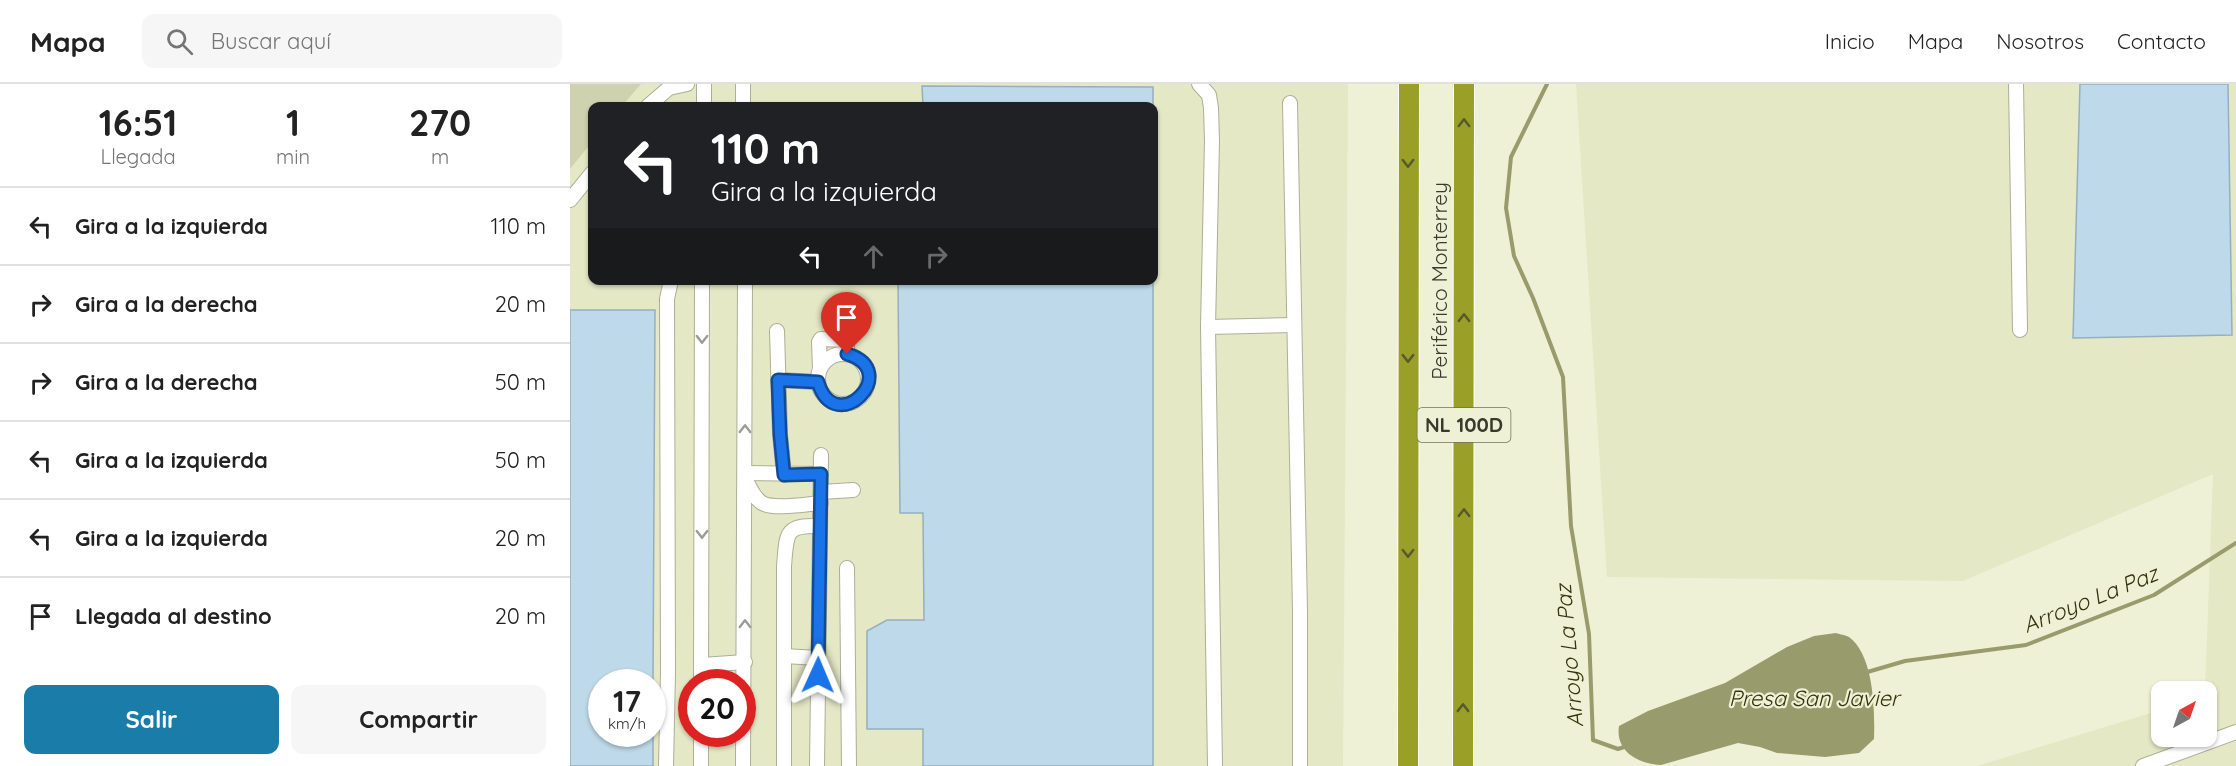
<!DOCTYPE html>
<html lang="es">
<head>
<meta charset="utf-8">
<style>
	:root { --surface:#fff; --page:#f6f6f6; --text:#222; --muted:#767676; --line:#e0e0e0; --accent:#1a7ca8 }
	body { margin:0; font-family:Quicksand,sans-serif; background:var(--page); color:var(--text); height:100vh; display:flex; flex-direction:column; font-size:22px; white-space:nowrap }
	* { box-sizing:border-box; margin:0 }
	p { font-size:20px; color:var(--muted) }
	.icon { flex:none; width:33px; height:33px; fill:none; stroke:currentColor; stroke-width:2; stroke-linecap:round; stroke-linejoin:round }
	.map { position:relative; flex:1; overflow:hidden }
	.details { display:flex; flex-direction:column; background:var(--surface); width:570px }
	.details>* { flex:none }
	.banner { position:absolute; left:18px; top:18px; width:570px; height:183px; border-radius:12px; box-shadow:0 2px 4px #0004; background:#202124; color:#fff; overflow:hidden }
	.needle { width:39px; rotate:40deg }
	.fabs { position:absolute; left:1581px; top:597px; display:grid; gap:12px }
	.fabs a { display:grid; place-items:center; width:66px; height:66px; border-radius:12px; background:var(--surface); box-shadow:0 2px 4px #0004; font-size:30px }
	.speed { position:absolute; left:18px; top:585px; display:flex; gap:12px; font-size:30px; font-weight:700; text-align:center }
	.speed>* { display:grid; place-content:center; width:78px; height:78px; border-radius:50%; background:var(--surface); box-shadow:0 2px 4px #0004; line-height:1 }
	.speed small { font-size:15px; font-weight:400 }
	.speed .limit { border:9px solid #d22; background:#fff; color:#111 }
	.pin { position:absolute; display:grid; place-items:center; width:51px; height:51px; color:#fff; margin:-62px -26px; border-radius:50% 50% 50% 0; rotate:-45deg; box-shadow:0 0 6px #0007 }
	.pin .icon { rotate:45deg }
	.me { position:absolute; width:66px; margin:-33px; rotate:1deg; stroke-linejoin:round; filter:drop-shadow(0 0 4px #0008) }
	.turn { display:flex; align-items:center; gap:21px; height:126px; padding:0 24px; font-size:27px }
	.turn .icon { width:78px; height:78px; stroke-width:2.5 }
	.turn b { display:block; font-size:42px; line-height:51px }
	.lanes { display:flex; align-items:center; height:57px; padding:0 24px; background:#0003; justify-content:center; gap:30px; direction:ltr }
	.lanes .off { opacity:.35 }
	.eta { display:flex; justify-content:space-evenly; align-items:center; height:102px; text-align:center }
	.eta b { font-size:36px; font-weight:700; line-height:42px }
	.primary-button { display:flex; gap:12px; margin-top:auto; padding:12px 24px }
	.primary-button a { flex:1; height:69px; border-radius:12px; background:var(--accent); color:#fff; font-size:24px; font-weight:700; line-height:69px; text-align:center }
	.primary-button a+a { background:var(--page); color:var(--text) }
	ul { padding:0; list-style:none }
	li { display:flex; align-items:center; gap:18px; height:78px; padding:0 24px; border-top:2px solid var(--line) }
	li div { flex:1 }
	li b { display:block; font-size:22px }
	li em { font-style:normal }
	header { display:flex; align-items:center; gap:36px; box-sizing:border-box; height:84px; padding:0 30px; background:var(--surface); border-bottom:2px solid var(--line) }
	header strong { font-size:28px }
	nav { display:flex; gap:33px; margin-inline-start:auto; font-size:21px }
	.search { width:420px; height:54px; background:var(--page); display:flex; align-items:center; gap:15px; box-sizing:border-box; padding:0 21px; border-radius:12px; color:var(--muted); font-size:22px }
	main { display:flex; flex:1; min-height:0 }
	.map>svg:first-child { display:block }
	.built { fill:#e4e8c5; fill-rule:evenodd }
	.green { fill:#ced2ae }
	.water { fill:#989c6d }
	.lines { fill:none; stroke-linecap:round; stroke-linejoin:round }
	.stream { stroke:#989c6d; stroke-width:4 }
	.building { fill:#bed9e9; stroke:#95afbf; stroke-width:1.5 }
	.minor-casing { stroke:#adaf95; stroke-width:16 }
	.highway-casing { stroke:#fff; stroke-width:22 }
	.minor { stroke:#fff; stroke-width:14 }
	.highway { stroke:#9a9f27; stroke-width:20 }
	.oneway { stroke:#56582d }
	.oneway2 { stroke:#9c9c97 }
	.route-casing { stroke:#114b97; stroke-width:15 }
	.route { stroke:#1a73e8; stroke-width:10 }
	.labels { text-anchor:middle; stroke-width:4.5; stroke-linejoin:round; paint-order:stroke }
	.shield { fill:#eef1d5; stroke:#6f7161; stroke-width:1.5 }
	.shield-label { font-size:20px; font-weight:bold; fill:#393a2f }
	.street-label { font-size:21px; fill:#393a2f; stroke:#eef1d5 }
	.water-label { font-size:22px; font-style:italic; fill:#33340e; stroke:#eef1d5 }
</style>
</head>
<body>
<header>
<strong>Mapa</strong>
<div class="search"><svg class="icon" aria-label="search" viewBox="0 0 24 24"><circle cx="10" cy="10" r="6"/><path d="M15 15l6 6"/></svg>Buscar aquí</div>
<nav><a>Inicio</a><a>Mapa</a><a>Nosotros</a><a>Contacto</a></nav>
</header>
<main>
<section class="details">
<div class="eta">
<div><b>16:51</b><p>Llegada</p></div>
<div><b>1</b><p>min</p></div>
<div><b>270</b><p>m</p></div>
</div>
<ul>
<li><svg class="icon" aria-label="left" viewBox="0 0 24 24"><path d="M17 20v-9H6M10 6l-5 5 5 5"/></svg><div><b>Gira a la izquierda</b></div><em>110 m</em></li>
<li><svg class="icon" aria-label="right" viewBox="0 0 24 24"><path d="M7 20v-9h11M14 6l5 5-5 5"/></svg><div><b>Gira a la derecha</b></div><em>20 m</em></li>
<li><svg class="icon" aria-label="right" viewBox="0 0 24 24"><path d="M7 20v-9h11M14 6l5 5-5 5"/></svg><div><b>Gira a la derecha</b></div><em>50 m</em></li>
<li><svg class="icon" aria-label="left" viewBox="0 0 24 24"><path d="M17 20v-9H6M10 6l-5 5 5 5"/></svg><div><b>Gira a la izquierda</b></div><em>50 m</em></li>
<li><svg class="icon" aria-label="left" viewBox="0 0 24 24"><path d="M17 20v-9H6M10 6l-5 5 5 5"/></svg><div><b>Gira a la izquierda</b></div><em>20 m</em></li>
<li><svg class="icon" aria-label="arrive" viewBox="0 0 24 24"><path d="M6 21V4h12l-3 4 3 4H6"/></svg><div><b>Llegada al destino</b></div><em>20 m</em></li>
</ul>
<div class="primary-button"><a>Salir</a><a>Compartir</a></div>
</section>
<div class="map">
<svg width="1666" height="682" viewBox="0 0 1666 682">
	<rect width="100%" height="100%" fill="#eef1d5"/>
	<g class="built">
		<path d="M71,0h707l-5,682h-773v-597l22,-27v138h562v-174h-532zM32,598h50v52h-50zM122,598h50v52h-50z"/>
		<polygon points="1006,0 1666,0 1666,682 1407,682 1591,626 1592,652 1636,652 1636,608 1635,607 1643,390 1393,497 1037,493"/>
	</g>
	<polygon class="green" points="0,0 71,0 52,22 22,22 22,58 0,85"/>
	<path class="water" d="M1266,549c3,1 9,2 13,4 25,18 26,74 25,102l-15,14 -34,4 -48,-4 -17,-6 -22,-4 -77,22c-22,-1 -46,-13 -42,-39l29,-15 77,-28 62,-36 27,-11z"/>
	<g class="lines">
		<g class="stream">
			<polyline points="977,0 941,73 936,124 944,172 963,214 993,293 1001,442 1019,550 1023,656 1048,665 1057,662"/>
			<polyline points="1294,589 1335,577 1456,561 1584,511 1666,459"/>
		</g>
	</g>
	<g class="building">
		<polygon points="1510,0 1658,0 1662,251 1503,254"/>
		<polygon points="352,2 583,3 583,22 353,22"/>
		<polygon points="328,196 583,196 583,682 353,682 353,645 297,645 297,547 317,536 354,536 353,429 330,429"/>
		<polygon points="0,226 85,226 83,598 32,598 32,650 83,650 83,682 0,682"/>
	</g>
	<g class="lines">
		<g class="minor-casing">
			<g id="minor">
				<polyline points="173,0 173,22"/>
				<polyline points="629,0 639,11 641,24 642,57 638,243 645,682"/>
				<polyline points="1446,0 1450,246"/>
				<polyline points="720,19 730,527 730,682"/>
				<polyline points="78,22 99,4 117,0"/>
				<polyline points="134,22 134,0"/>
				<polyline points="0,116 22,89"/>
				<polyline points="638,243 724,241"/>
				<polyline points="207,247 210,350 214,391"/>
				<circle cx="273" cy="295" r="25"/>
				<polyline points="250,284 249,258 251,255 277,256 277,270"/>
				<polyline points="208,296 248,298"/>
				<polyline points="175,389 251,390"/>
				<path d="M176,396c4,8 8,18 16,23 12,7 45,1 59,0"/>
				<polyline points="251,408 283,406"/>
				<polyline points="277,484 279,682"/>
				<polyline points="214,572 248,574"/>
				<polyline points="132,581 175,578"/>
				<polyline points="131,598 132,196"/>
				<polyline points="96,682 98,589 97,215 101,196"/>
				<polyline points="131,682 131,650"/>
				<polyline points="173,682 175,196"/>
				<path d="M214,682v-200c3,-33 0,-41 36,-40"/>
				<polyline points="247,682 251,371"/>
				<polyline points="1573,682 1666,648"/>
			</g>
		</g>
		<g class="highway-casing">
			<g id="highway">
				<polyline points="838,682 839,0"/>
				<polyline points="893,682 894,0"/>
			</g>
		</g>
		<use href="#minor" class="minor"/>
		<use href="#highway" class="highway"/>
	</g>
	<defs><path id="oneway-chevron" d="M-2-3.5L2.5 0L-2 3.5" fill="none" stroke-width="1.6" stroke-linecap="round" stroke-linejoin="round" transform="scale(1.5)"/></defs>
	<g class="oneway">
		<use href="#oneway-chevron" transform="translate(894 39) rotate(-90)"/>
		<use href="#oneway-chevron" transform="translate(838 79) rotate(90)"/>
		<use href="#oneway-chevron" transform="translate(894 234) rotate(-90)"/>
		<use href="#oneway-chevron" transform="translate(838 274) rotate(90)"/>
		<use href="#oneway-chevron" transform="translate(894 429) rotate(-90)"/>
		<use href="#oneway-chevron" transform="translate(838 469) rotate(90)"/>
		<use href="#oneway-chevron" transform="translate(893 624) rotate(-90)"/>
	</g>
	<g class="oneway2">
		<use href="#oneway-chevron" transform="translate(132 255) rotate(90)"/>
		<use href="#oneway-chevron" transform="translate(175 345) rotate(-90)"/>
		<use href="#oneway-chevron" transform="translate(132 450) rotate(90)"/>
		<use href="#oneway-chevron" transform="translate(175 540) rotate(-90)"/>
	</g>
	<g class="lines">
		<g class="route-casing">
			<path id="route" d="M248,591l3,-201 -37,1 -4,-41 -2,-54 40,2c17,58 86,-11 29,-28"/>
		</g>
		<use href="#route" class="route"/>
	</g>
	<g class="labels">
		<rect class="shield" x="847.5" y="324" width="93" height="34" rx="4.5"/>
		<g class="shield-label">
			<text x="894" y="348">NL 100D</text>
		</g>
		<g class="street-label">
			<text transform="translate(870 197) rotate(-90)" y="7">Periférico Monterrey</text>
		</g>
		<g class="water-label">
			<text transform="translate(1520 515) rotate(-22)" y="8">Arroyo La Paz</text>
			<text transform="translate(999 572) rotate(-95)" y="8">Arroyo La Paz</text>
			<text x="1244" y="622">Presa San Javier</text>
		</g>
	</g>
</svg>
<div class="fabs">
<a><svg class="needle" viewBox="-14 -14 28 28"><path d="M0-13l5 13h-10z" fill="#e53935"/><path d="M0 13l5-13h-10z" fill="#767676"/></svg></a>
</div>
<div class="speed"><div>17<small>km/h</small></div><div class="limit">20</div></div>
<div class="pin" style="left:277px;top:270px;background:#d93025"><svg class="icon" aria-label="arrive" viewBox="0 0 24 24"><path d="M6 21V4h12l-3 4 3 4H6"/></svg></div>
<svg class="me" style="left:248px;top:591px" viewBox="-20 -20 40 40"><path d="M0-17L14 15 0 8-14 15z" fill="#1a73e8" stroke="#fff" stroke-width="4"/></svg>
<div class="banner">
<div class="turn"><svg class="icon" aria-label="left" viewBox="0 0 24 24"><path d="M17 20v-9H6M10 6l-5 5 5 5"/></svg><div><b>110 m</b>Gira a la izquierda</div></div>
<div class="lanes"><svg class="icon" aria-label="left" viewBox="0 0 24 24"><path d="M17 20v-9H6M10 6l-5 5 5 5"/></svg><svg class="icon off" aria-label="ahead" viewBox="0 0 24 24"><path d="M12 20V5M6 11l6-6 6 6"/></svg><svg class="icon off" aria-label="right" viewBox="0 0 24 24"><path d="M7 20v-9h11M14 6l5 5-5 5"/></svg></div>
</div>
</div>
</main>
</body>
</html>
